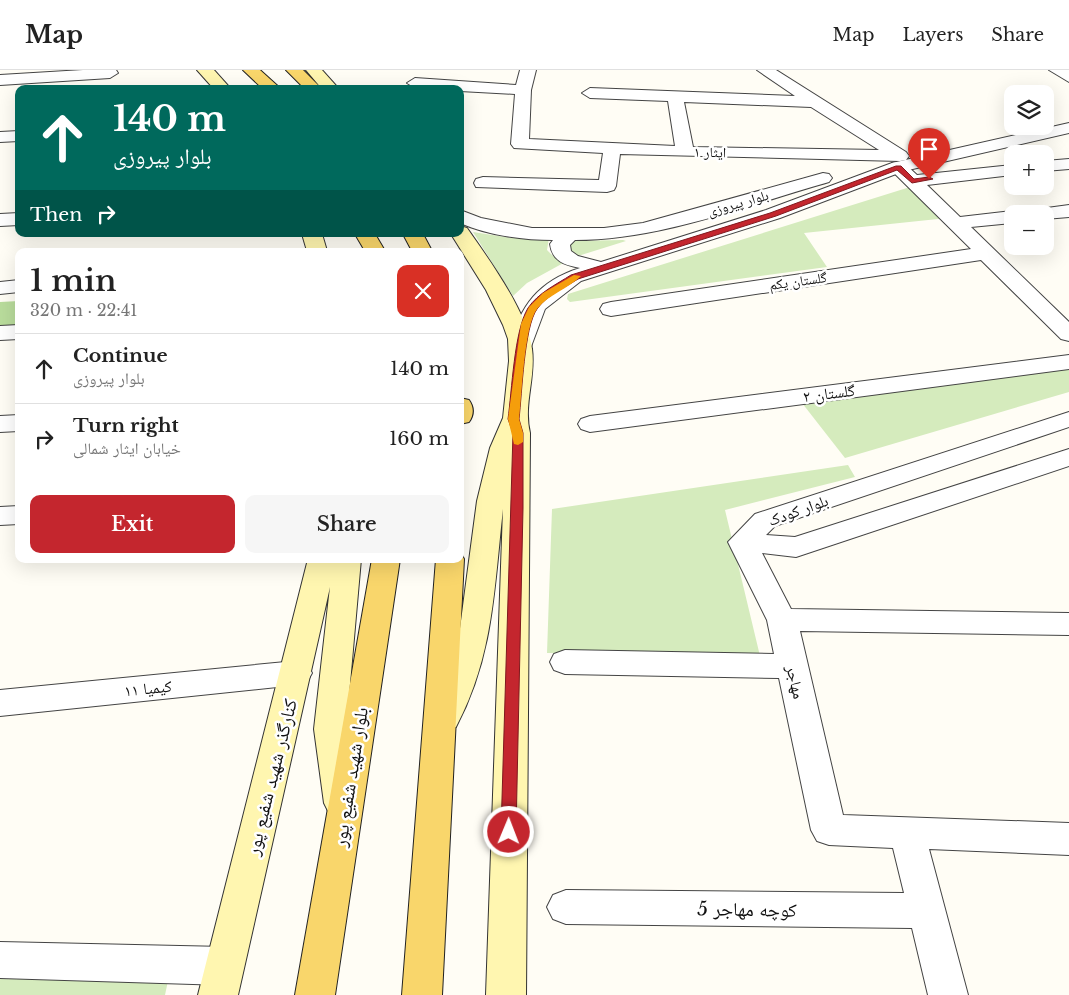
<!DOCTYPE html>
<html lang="en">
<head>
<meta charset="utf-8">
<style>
	:root { --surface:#fff; --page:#f6f6f6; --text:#222; --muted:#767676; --line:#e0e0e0; --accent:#c4262e }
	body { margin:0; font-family:"Libre Baskerville","Noto Naskh Arabic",serif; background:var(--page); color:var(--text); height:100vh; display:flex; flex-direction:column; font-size:19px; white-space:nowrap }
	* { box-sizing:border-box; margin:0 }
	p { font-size:16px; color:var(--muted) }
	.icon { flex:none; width:28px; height:28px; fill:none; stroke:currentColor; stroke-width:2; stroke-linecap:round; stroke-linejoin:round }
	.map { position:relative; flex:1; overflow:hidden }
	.sheet { position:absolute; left:15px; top:178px; width:449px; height:315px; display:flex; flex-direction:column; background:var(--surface); border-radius:10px; box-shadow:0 5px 20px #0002 }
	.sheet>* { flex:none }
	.guide { position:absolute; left:15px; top:15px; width:449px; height:152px; border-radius:10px; box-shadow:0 5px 20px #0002; background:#00695c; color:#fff; overflow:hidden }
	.buttons { position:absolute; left:1004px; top:15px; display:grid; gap:10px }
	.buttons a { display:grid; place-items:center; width:50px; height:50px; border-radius:10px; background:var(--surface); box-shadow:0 5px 20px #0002; font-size:25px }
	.pin { position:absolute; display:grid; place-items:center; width:42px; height:42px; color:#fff; margin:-51px -21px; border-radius:50% 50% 50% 0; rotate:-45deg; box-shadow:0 0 5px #0007 }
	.pin .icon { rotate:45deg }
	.me { position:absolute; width:55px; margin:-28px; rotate:1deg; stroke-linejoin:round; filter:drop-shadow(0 0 4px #0008) }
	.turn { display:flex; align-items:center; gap:18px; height:105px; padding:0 15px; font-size:22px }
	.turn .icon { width:65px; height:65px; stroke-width:2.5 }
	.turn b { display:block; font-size:35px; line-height:42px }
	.then { display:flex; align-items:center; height:48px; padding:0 15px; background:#0003; gap:10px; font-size:19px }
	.round { display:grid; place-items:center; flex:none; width:52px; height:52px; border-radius:10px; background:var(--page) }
	.head { display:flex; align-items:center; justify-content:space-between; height:85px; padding:0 15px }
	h1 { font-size:30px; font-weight:600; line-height:38px }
	.primary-button { display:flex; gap:10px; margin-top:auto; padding:10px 15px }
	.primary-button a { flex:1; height:58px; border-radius:10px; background:var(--accent); color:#fff; font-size:20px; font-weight:600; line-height:58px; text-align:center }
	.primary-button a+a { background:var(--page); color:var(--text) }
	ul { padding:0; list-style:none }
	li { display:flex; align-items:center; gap:15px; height:70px; padding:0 15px; border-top:1px solid var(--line) }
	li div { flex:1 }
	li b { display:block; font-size:19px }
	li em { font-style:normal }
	header { display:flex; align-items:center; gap:30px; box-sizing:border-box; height:70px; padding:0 25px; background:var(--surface); border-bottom:1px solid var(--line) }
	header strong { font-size:24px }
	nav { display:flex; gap:28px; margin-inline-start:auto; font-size:18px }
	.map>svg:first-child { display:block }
	.green { fill:#d5ebbd }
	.forest { fill:#b9dc9c }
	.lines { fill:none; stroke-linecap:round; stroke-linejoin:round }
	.minor-casing { stroke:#444; stroke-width:2 }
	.tertiary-casing { stroke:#444; stroke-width:2 }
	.secondary-casing { stroke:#333; stroke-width:2 }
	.primary-casing { stroke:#222; stroke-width:2 }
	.minor { fill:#fff; fill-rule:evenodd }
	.tertiary { fill:#fff; fill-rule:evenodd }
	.secondary { fill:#fff6b0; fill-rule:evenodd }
	.primary { fill:#f9d66b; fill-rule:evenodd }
	.route { fill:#c4262e; stroke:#7f191e }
	.slow { fill:#f59e0b }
	.labels { text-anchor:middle; stroke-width:5; stroke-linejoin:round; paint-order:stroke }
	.far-street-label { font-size:14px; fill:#111; stroke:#fff }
	.street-label { font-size:16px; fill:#111; stroke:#fff }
	.near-street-label { font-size:19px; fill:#111; stroke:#fff }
</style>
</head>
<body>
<header>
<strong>Map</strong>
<nav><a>Map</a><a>Layers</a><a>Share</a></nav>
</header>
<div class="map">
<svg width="1069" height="925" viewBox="0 0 1069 925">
	<rect width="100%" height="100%" fill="#fffdf5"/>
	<g class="green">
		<polygon points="926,112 957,147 804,163 827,197 570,232 567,229 568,224"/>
		<polygon points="473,162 512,168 549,168 547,180 553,186 567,191 527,213 513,226"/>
		<polygon points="570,171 623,170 626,171 578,186 569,184"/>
		<polygon points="1069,297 1069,322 845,388 802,333"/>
		<polygon points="848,395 855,407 725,440 760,586 547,583 552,439"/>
		<polygon points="169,906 165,925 0,925 0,908"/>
	</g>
	<polygon class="forest" points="19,231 19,257 0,259 0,232"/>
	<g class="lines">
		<g class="minor-casing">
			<g id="minor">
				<polygon points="83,0 116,0 118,3 110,8 0,15 0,5"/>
				<path d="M520,0h16l-5,20 -2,49 146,7 -7,-45 -78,-3 -8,-5 8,-5 205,8 -38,-26h19l130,82 3,4 -3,4 -6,1 -280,-7 -4,32 -2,4 -7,2 -131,-5 -2,-4 2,-4 7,-2 116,3 4,-27 -89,-5 -3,-4 4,-50 -55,-3v-2l-45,-1 -8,-5 8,-5 101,7zM684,32l127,5 68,43 -186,-3z"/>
				<polygon points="1049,0 1069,0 1069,12"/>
				<polygon points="19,61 19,71 0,72 0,62"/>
				<polygon points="1069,89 1069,99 1045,101 1045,91"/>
				<polygon points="898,92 904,93 917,105 1012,95 1012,105 927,115 960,147 1012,141 1019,143 1012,144 1012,153 971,157 1069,252 1069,271 1061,269 981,190 611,246 603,244 600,239 603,234 611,232 971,179 892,101 889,97 892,93"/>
				<polygon points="1069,135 1069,147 1045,149 1045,144 1030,144 1032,140"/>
				<polygon points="19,143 19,155 0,156 0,144"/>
				<polygon points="1069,285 1069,299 590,362 581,359 578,354 581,349 590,346"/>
				<polygon points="1069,342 1069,357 775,456 766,465 795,467 1069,379 1069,396 796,487 762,483 791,539 1069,543 1069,565 800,561 843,745 1069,753 1069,785 929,779 968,925 928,925 912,858 566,854 553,849 547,837 553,825 566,820 904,823 893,778 829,775 817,771 811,760 779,608 565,604 554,600 550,592 554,584 565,580 774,584 767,550 728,472 755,444"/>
				<polygon points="19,345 19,361 0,362 0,346"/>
				<polygon points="19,436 19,454 0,455 0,437"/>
				<polygon points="296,591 307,594 312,603 307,612 296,615 0,646 0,620"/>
				<polygon points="0,872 225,877 239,883 244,896 239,909 225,915 0,908"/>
			</g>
		</g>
		<g class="tertiary-casing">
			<g id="tertiary">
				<path d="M1069,53v10l-165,38 -124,47 -199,63 -36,28 -16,43 -8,2 -8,-2 -3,-5c9,-41 29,-66 70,-79 -16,-3 -28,-7 -30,-24l3,-4c-30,0 -66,-5 -93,-17v-13l21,8 51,10h72l39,-5 180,-50 6,1 3,4 -3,4c-81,23 -169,58 -254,58l-5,5 1,6 7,5 23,6 165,-52 126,-47z"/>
				<polygon points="19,210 19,222 0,224 0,212"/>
				<polygon points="19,255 19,269 0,270 0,256"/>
			</g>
		</g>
		<g class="secondary-casing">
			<g id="secondary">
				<polygon points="197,0 214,0 231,19 214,19"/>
				<polygon points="306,0 322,0 339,19 322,19"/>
				<path d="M460,156l7,2c21,30 61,85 65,121 4,29 -9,55 -2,84l-4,562h-40l17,-486c-9,78 -9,146 -47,218l-11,4 -11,-4 -5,-9 21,-51 9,-31 18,-135 13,-53 13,-30 6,-57 -1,-22 -5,-14 -17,-35 -35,-56h9z"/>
				<polygon points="302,164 322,164 327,181 307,181"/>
				<polygon points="308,489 361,489 346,659 358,733 353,743 341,748 329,743 324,733 314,659 330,517 238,925 198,925"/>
			</g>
		</g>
		<g class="primary-casing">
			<g id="primary">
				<polygon points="243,0 260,0 281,19 263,19"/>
				<polygon points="286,0 303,0 322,19 305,19"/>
				<polygon points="355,164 375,164 385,181 365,181"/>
				<polygon points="403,164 423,164 432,181 412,181"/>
				<path d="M460,328l9,2c5,7 5,15 0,22l-9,2z"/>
				<polygon points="460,482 464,489 442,925 402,925 436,489 460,489"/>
				<polygon points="372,489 400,489 335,925 295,925"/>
			</g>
		</g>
		<use href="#minor" class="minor"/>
		<use href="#tertiary" class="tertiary"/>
		<use href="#secondary" class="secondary"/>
		<use href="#primary" class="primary"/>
	</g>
	<path class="route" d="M896,96h5l13,13 15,-2 4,2 -21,4 -15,-13 -121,46 -198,63c-14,9 -31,16 -41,30 -13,18 -15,85 -18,110l4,14v75l-7,324 -2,5 -5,2 -6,-2 -2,-5 12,-399 -5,-14c4,-28 6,-88 20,-111 10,-15 29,-24 43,-33l199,-62z"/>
	<path class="slow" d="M574,205l7,1c-13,13 -32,18 -44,33 -13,17 -15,85 -18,110l4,14v9l-5,3 -4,-1 -6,-25 13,-95 8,-17 14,-14z"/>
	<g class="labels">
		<g class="far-street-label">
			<text transform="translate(710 82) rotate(1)" y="5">ایثار ۱</text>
			<text transform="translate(738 133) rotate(-16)" y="5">بلوار پیروزی</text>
			<text transform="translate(798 211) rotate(-8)" y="5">گلستان یکم</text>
		</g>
		<g class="street-label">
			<text transform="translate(829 323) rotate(-7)" y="6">گلستان ۲</text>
			<text transform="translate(798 440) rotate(-20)" y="6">بلوار کودک</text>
			<text transform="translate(796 612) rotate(77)" y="6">مهاجر</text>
			<text transform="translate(148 618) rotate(-6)" y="6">کیمیا ۱۱</text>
		</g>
		<g class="near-street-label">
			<text transform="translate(271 707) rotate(-76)" y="7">کنارگذر شهید شفیع پور</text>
			<text transform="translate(350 707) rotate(-81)" y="7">بلوار شهید شفیع پور</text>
			<text transform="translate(747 839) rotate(1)" y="7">کوچه مهاجر 5</text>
		</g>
	</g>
</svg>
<div class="buttons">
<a><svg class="icon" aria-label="layers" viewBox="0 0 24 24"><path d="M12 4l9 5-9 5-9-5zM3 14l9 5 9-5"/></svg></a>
<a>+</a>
<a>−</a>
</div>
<div class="pin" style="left:929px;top:109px;background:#d93025"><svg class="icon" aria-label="arrive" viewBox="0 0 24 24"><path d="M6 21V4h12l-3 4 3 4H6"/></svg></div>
<svg class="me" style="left:509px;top:762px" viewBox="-20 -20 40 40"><circle r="17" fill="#c4262e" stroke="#fff" stroke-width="3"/><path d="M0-11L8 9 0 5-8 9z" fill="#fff"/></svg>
<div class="guide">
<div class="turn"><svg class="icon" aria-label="ahead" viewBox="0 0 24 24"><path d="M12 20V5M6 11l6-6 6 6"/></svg><div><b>140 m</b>بلوار پیروزی</div></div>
<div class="then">Then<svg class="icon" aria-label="right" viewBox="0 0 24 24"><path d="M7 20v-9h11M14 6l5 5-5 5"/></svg></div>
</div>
<section class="sheet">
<div class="head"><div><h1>1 min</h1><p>320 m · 22:41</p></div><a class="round" style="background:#d93025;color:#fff"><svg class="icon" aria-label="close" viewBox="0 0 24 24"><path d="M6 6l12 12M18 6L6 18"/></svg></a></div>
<ul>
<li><svg class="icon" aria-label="ahead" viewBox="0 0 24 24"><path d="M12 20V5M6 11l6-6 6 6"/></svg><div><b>Continue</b><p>بلوار پیروزی</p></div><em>140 m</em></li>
<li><svg class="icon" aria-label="right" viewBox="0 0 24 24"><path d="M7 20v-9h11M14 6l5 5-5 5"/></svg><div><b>Turn right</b><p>خیابان ایثار شمالی</p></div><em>160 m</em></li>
</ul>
<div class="primary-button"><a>Exit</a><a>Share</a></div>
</section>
</div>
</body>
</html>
